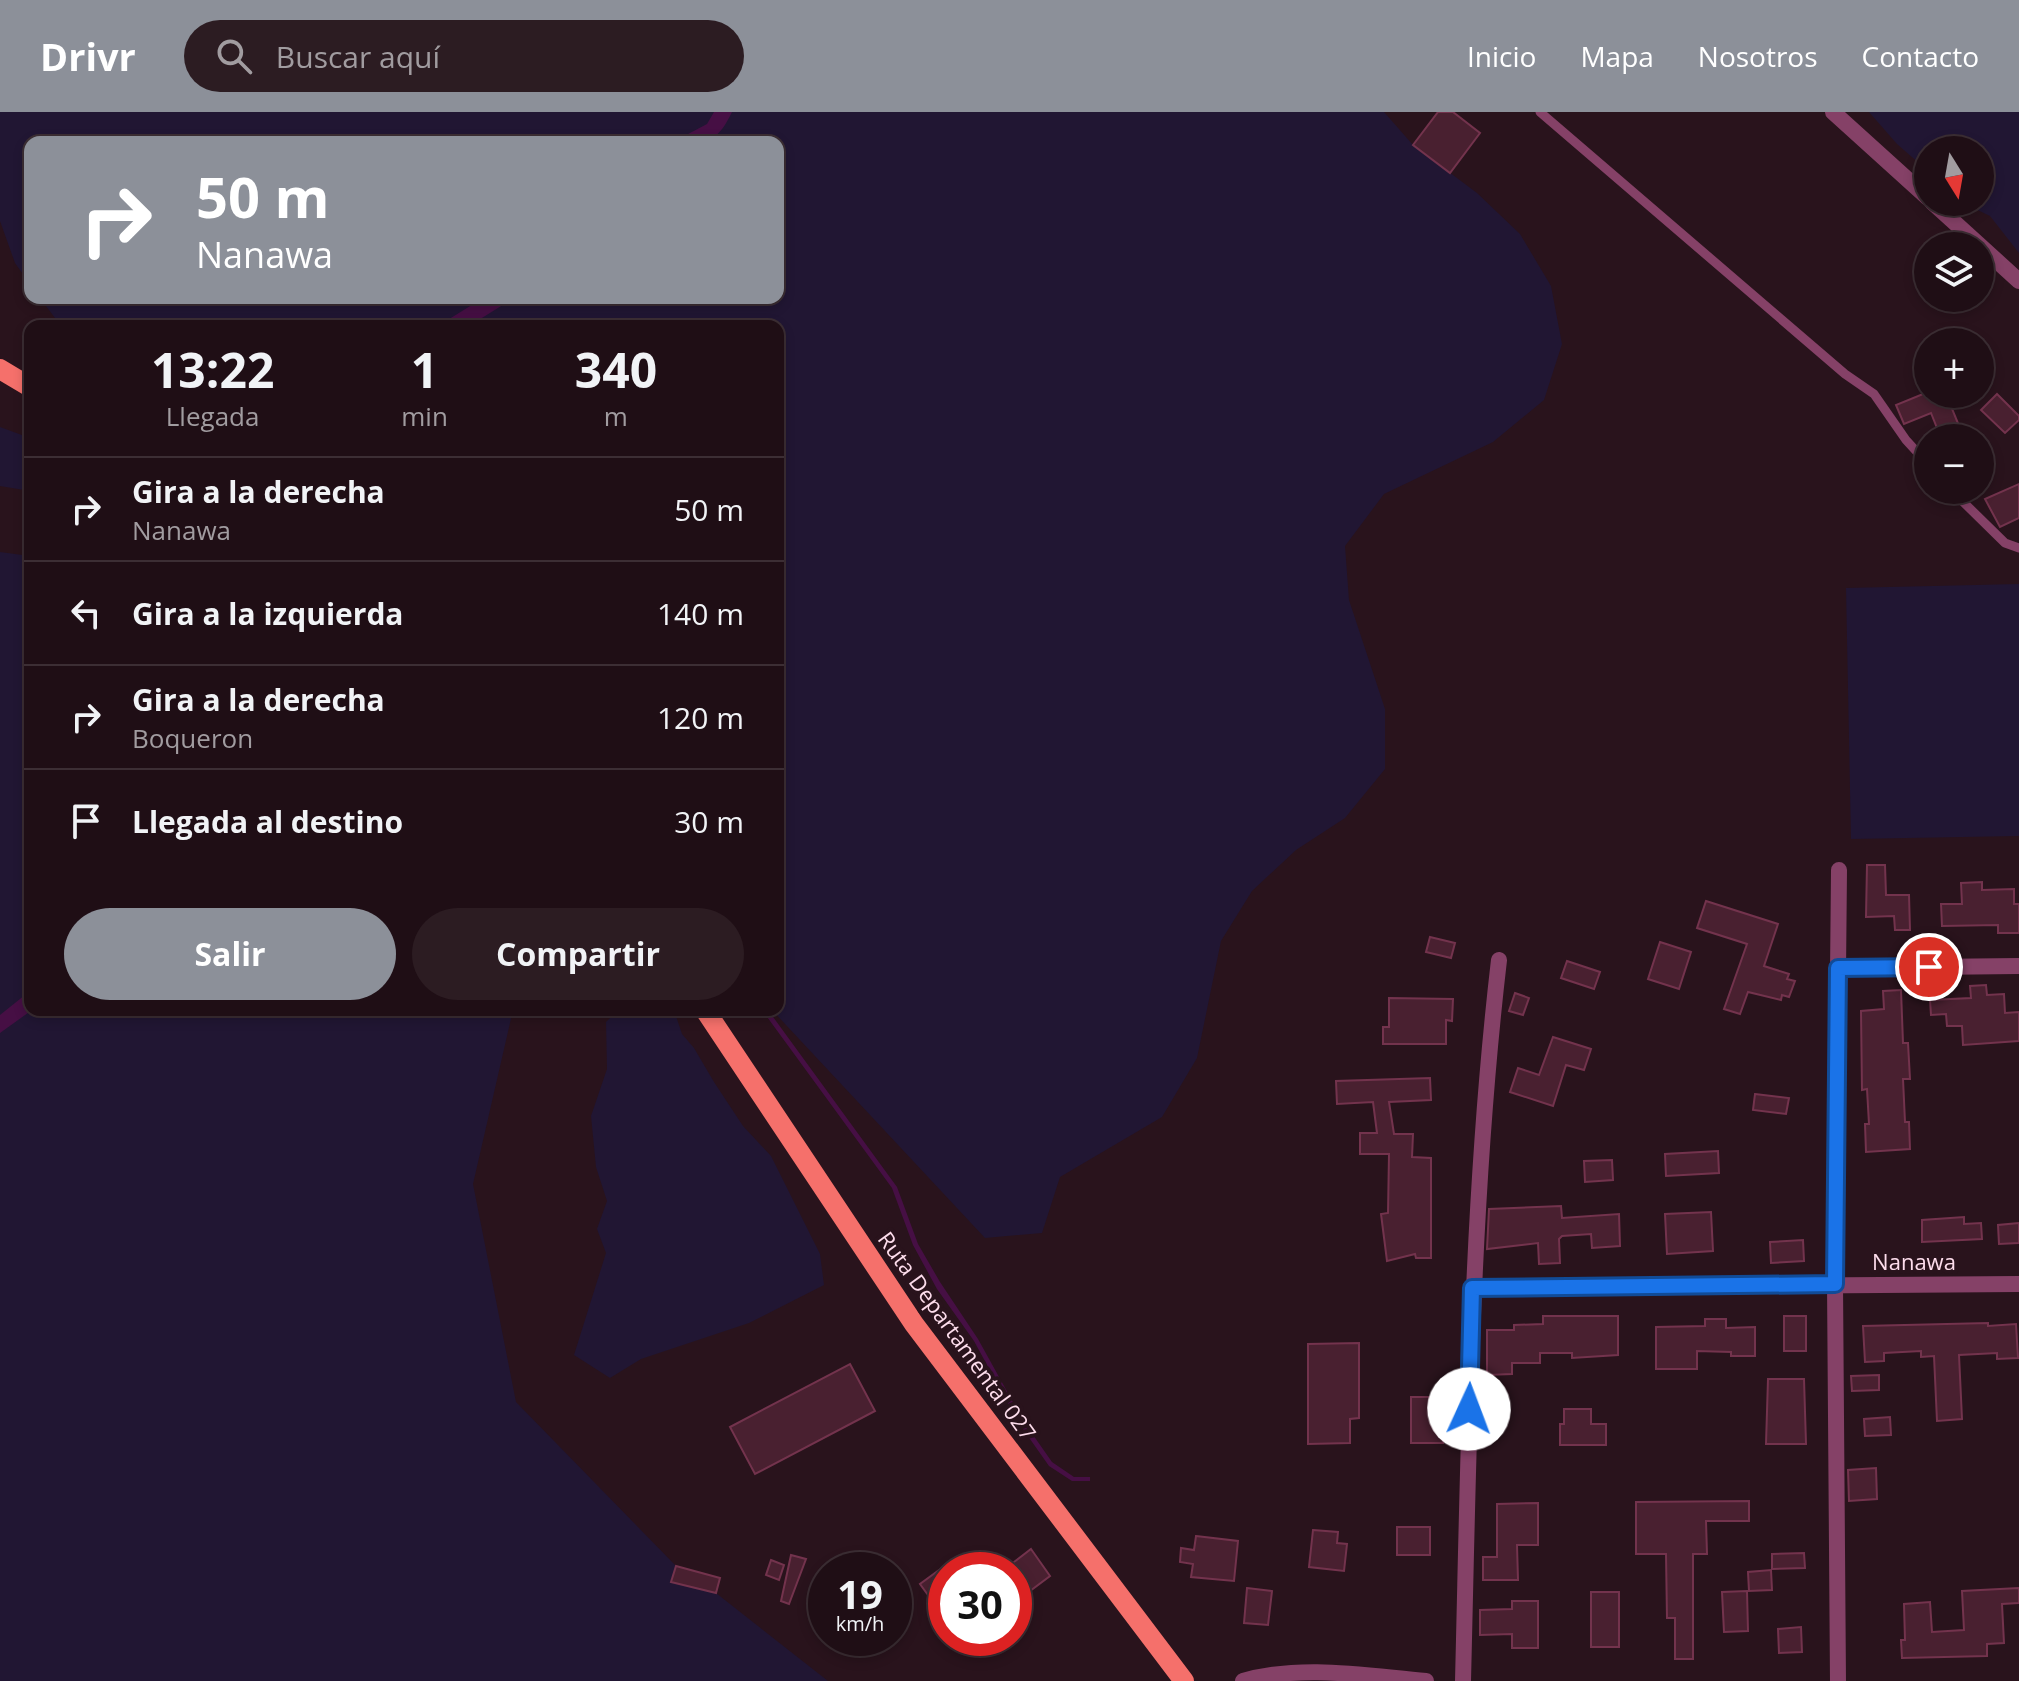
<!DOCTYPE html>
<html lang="es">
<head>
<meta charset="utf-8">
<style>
	:root { --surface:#1f0e15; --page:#2c1c22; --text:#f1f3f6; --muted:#a19ca0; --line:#3c2e34; --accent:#8c9099 }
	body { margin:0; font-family:"Open Sans",sans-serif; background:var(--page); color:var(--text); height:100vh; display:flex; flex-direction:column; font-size:30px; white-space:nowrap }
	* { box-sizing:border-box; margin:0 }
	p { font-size:26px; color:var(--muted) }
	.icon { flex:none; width:44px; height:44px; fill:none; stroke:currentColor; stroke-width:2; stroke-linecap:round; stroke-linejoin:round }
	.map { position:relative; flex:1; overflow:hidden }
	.side { position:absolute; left:24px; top:208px; width:760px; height:696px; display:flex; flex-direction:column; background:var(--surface); border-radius:16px; box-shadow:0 4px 12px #0003,0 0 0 2px var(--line) }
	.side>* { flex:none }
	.top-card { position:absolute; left:24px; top:24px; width:760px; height:168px; border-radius:16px; box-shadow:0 4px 12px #0003,0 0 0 2px var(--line); background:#8c9099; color:#fff; overflow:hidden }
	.needle { width:52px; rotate:169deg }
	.fabs { position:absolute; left:1914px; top:24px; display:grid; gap:16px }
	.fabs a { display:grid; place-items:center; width:80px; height:80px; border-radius:50%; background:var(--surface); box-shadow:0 4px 12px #0003,0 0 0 2px var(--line); font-size:40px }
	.speed { position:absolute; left:808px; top:1440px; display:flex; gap:16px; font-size:40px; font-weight:700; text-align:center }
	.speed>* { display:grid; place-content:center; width:104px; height:104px; border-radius:50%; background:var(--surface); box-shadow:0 4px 12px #0003,0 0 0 2px var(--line); line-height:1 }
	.speed small { font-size:20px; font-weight:400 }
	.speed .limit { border:12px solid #d22; background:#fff; color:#111 }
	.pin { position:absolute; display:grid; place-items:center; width:68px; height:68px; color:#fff; margin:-34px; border:4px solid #fff; border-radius:50%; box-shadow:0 2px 8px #0007 }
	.me { position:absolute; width:88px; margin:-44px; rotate:2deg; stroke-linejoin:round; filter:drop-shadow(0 0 6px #0008) }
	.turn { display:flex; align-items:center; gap:28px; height:168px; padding:0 40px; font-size:36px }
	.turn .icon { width:104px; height:104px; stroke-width:2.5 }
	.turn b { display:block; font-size:56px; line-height:68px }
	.eta { display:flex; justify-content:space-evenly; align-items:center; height:136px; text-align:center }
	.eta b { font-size:48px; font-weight:700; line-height:56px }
	.action { display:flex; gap:16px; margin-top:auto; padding:16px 40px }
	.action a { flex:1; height:92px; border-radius:48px; background:var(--accent); color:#fff; font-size:32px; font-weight:700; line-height:92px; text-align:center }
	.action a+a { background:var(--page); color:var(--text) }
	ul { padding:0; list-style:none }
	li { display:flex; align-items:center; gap:24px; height:104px; padding:0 40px; border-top:2px solid var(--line) }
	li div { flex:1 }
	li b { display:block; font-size:30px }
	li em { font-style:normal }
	header { display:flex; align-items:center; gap:48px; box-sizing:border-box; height:112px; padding:0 40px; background:var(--accent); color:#fff }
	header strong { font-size:38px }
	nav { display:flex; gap:44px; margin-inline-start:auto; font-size:28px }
	.search { width:560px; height:72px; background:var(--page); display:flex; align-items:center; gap:20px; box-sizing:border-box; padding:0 28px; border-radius:44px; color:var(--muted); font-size:30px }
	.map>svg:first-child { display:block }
	.green { fill:#211633 }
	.water { fill:#460f44 }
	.building { fill:#492030; stroke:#73334d; stroke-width:2 }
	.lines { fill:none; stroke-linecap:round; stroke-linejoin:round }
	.service { stroke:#854167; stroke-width:9 }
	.minor { stroke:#854167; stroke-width:16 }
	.tertiary { stroke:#854167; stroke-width:16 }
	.primary { stroke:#f5706b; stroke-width:20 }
	.route-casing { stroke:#114b97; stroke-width:20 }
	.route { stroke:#1a73e8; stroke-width:14 }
	.labels { text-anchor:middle; stroke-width:8; stroke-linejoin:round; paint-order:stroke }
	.street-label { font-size:22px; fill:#fdddec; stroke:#29131c }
</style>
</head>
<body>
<header>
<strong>Drivr</strong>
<div class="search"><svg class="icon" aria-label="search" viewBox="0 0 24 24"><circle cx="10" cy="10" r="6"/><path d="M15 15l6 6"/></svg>Buscar aquí</div>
<nav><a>Inicio</a><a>Mapa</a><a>Nosotros</a><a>Contacto</a></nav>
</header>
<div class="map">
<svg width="2019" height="1569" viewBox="0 0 2019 1569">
	<rect width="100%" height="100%" fill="#29131c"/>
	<g class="green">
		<polygon points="0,0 1384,0 1413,33 1477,81 1520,122 1551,174 1562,232 1544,288 1493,330 1384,382 1345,434 1349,488 1385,597 1385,657 1345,706 1296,738 1252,779 1221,829 1197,946 1162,1005 1060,1065 1042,1121 985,1126 772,898 778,898 778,214 61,214 40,186 778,186 778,30 30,30 30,172 15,151 0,109"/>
		<polygon points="1869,0 2019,0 2019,141 1990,104 1961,90 1980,90 1980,38 1928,38 1928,59 1897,32"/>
		<polygon points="0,315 30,326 30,379 0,374"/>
		<polygon points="0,440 30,444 30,898 513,898 473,1072 516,1290 676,1454 708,1463 716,1481 828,1569 0,1569"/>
		<polygon points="2019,472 2019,724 1851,727 1846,476"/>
		<polygon points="618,898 674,898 682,922 694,936 714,970 743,1014 771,1044 820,1142 824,1173 749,1211 641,1247 610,1266 574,1243 606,1141 597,1117 607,1089 596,1055 591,1004 607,957 606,910"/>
	</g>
	<g class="water">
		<path d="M714,0h18c-16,33 -25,30 -59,30l34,-18z"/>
		<polygon points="483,186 514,186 469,214 438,214"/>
		<polygon points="30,879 32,898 0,921 0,903"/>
		<polygon points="762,898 768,898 897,1075 918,1132 940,1170 978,1227 1024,1310 1052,1350 1074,1365 1090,1365 1090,1369 1072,1369 1049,1354 1018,1310 974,1229 937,1177 913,1133 892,1076"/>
	</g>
	<g class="building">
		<polygon points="1438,0 1453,0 1480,21 1450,61 1413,33"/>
		<polygon points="1923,282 1946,282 1964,326 1941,326 1931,301 1904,312 1896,293"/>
		<polygon points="1997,282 2019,304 2019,308 2005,321 1981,298"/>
		<polygon points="2019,372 2019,406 2000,415 1985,387"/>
		<polygon points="1867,753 1885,753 1886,783 1909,783 1910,818 1895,818 1894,804 1866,805"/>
		<polygon points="1982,770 1982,778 2014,777 2014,792 2019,792 2019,821 1998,821 1998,813 1942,814 1941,792 1962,792 1961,771"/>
		<polygon points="1706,789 1778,812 1764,854 1789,862 1787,867 1795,869 1789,885 1782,883 1781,888 1748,880 1740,902 1724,897 1747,832 1697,816"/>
		<polygon points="1430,825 1455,831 1451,846 1426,840"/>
		<polygon points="1660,830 1691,840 1679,877 1648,867"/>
		<polygon points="1567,849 1600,860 1594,877 1561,866"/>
		<polygon points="1986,873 1987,883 2004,882 2005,901 2019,900 2019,929 1963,933 1962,914 1947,914 1946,902 1931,903 1930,888 1971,886 1970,874"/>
		<polygon points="1901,878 1903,931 1908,931 1910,967 1903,967 1905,1010 1909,1010 1910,1037 1866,1040 1865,1012 1869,1012 1867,977 1862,978 1861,899 1884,897 1883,879"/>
		<polygon points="1515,881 1529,886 1523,903 1509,899"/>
		<polygon points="1389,886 1453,887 1452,909 1446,908 1446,932 1383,932 1383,915 1389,915"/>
		<polygon points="1553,925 1591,937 1584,958 1566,953 1553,994 1510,980 1518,956 1539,963"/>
		<polygon points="1430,966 1431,988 1389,990 1394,1022 1413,1022 1412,1045 1431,1046 1431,1146 1416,1146 1415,1142 1387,1149 1381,1102 1388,1101 1389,1042 1360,1042 1360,1021 1377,1021 1373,990 1337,992 1336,969"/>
		<polygon points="1755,982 1789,986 1786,1002 1753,998"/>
		<polygon points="1718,1039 1719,1061 1666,1064 1665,1042"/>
		<polygon points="1612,1048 1613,1068 1585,1070 1584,1049"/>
		<polygon points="1561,1094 1562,1106 1619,1102 1620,1134 1592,1136 1591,1122 1562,1124 1559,1127 1560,1151 1539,1152 1538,1131 1487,1137 1489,1097"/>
		<polygon points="1711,1100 1713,1139 1667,1142 1665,1102"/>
		<polygon points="1964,1105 1964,1112 1981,1111 1982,1127 1922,1130 1922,1108"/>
		<polygon points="2019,1111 2019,1131 1999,1132 1998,1113"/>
		<polygon points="1803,1128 1804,1149 1771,1151 1770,1130"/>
		<polygon points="1543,1204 1618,1204 1618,1243 1572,1246 1572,1241 1540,1241 1540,1251 1512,1251 1512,1262 1487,1263 1487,1218 1514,1218 1514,1213 1543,1212"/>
		<rect x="1784" y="1204" width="22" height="35"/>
		<polygon points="1705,1207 1726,1207 1726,1216 1755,1215 1755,1244 1731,1244 1731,1240 1697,1239 1697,1257 1656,1257 1656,1215 1705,1214"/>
		<polygon points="1988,1211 1988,1214 2016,1212 2018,1246 1997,1247 1997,1241 1959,1243 1962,1307 1937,1309 1934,1244 1921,1245 1921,1239 1884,1241 1884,1249 1865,1250 1863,1214"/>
		<polygon points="1359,1231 1359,1306 1350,1307 1350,1331 1308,1332 1308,1232"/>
		<polygon points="850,1252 875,1299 755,1362 730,1315"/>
		<polygon points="1879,1263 1879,1278 1852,1279 1851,1264"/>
		<polygon points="1768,1267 1804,1267 1806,1332 1766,1332"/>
		<polygon points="1411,1285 1442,1285 1443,1331 1411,1331"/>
		<polygon points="1564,1297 1591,1297 1591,1312 1606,1312 1606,1333 1560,1333 1560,1312 1564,1312"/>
		<polygon points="1890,1305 1891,1323 1865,1324 1864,1307"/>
		<polygon points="1876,1356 1877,1387 1849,1389 1848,1358"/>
		<polygon points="1749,1389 1749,1409 1706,1409 1707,1442 1693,1442 1693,1547 1675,1547 1675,1506 1667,1506 1666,1442 1636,1442 1636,1390"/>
		<polygon points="1538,1391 1538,1433 1517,1433 1518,1468 1483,1468 1483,1445 1497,1445 1497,1392"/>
		<rect x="1397" y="1415" width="33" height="28"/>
		<polygon points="1313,1418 1338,1420 1337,1431 1347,1432 1344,1459 1309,1455"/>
		<polygon points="1196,1424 1238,1429 1234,1469 1191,1465 1193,1452 1180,1450 1181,1436 1194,1438"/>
		<polygon points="1031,1437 1050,1464 1014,1491 1014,1450"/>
		<polygon points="1804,1441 1805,1456 1772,1457 1772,1442"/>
		<polygon points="791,1443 806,1447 789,1492 781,1489"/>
		<polygon points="771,1448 784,1453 779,1468 766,1463"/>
		<polygon points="946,1453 946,1508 920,1472"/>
		<polygon points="676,1454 720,1466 716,1481 671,1470"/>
		<polygon points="1771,1458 1772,1478 1749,1479 1748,1460"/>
		<polygon points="1247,1476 1272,1479 1268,1513 1244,1511"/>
		<polygon points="2019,1476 2019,1491 2002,1492 2004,1531 1987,1532 1987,1544 1902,1546 1901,1528 1905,1528 1904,1492 1930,1490 1932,1520 1964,1518 1962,1479"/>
		<polygon points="1747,1479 1748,1519 1724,1520 1722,1480"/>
		<rect x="1591" y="1480" width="28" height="55"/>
		<polygon points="1512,1489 1538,1489 1538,1536 1512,1536 1512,1522 1480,1523 1480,1498 1512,1497"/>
		<polygon points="1801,1515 1802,1540 1779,1541 1778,1517"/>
	</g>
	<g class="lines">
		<g class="service">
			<polyline points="1540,0 1845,262 1874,282 1906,328 1928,352"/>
			<polyline points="1951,378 2005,431 2019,436"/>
		</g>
		<g class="minor">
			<polyline points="1838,856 2019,854"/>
			<polyline points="1472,1176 2019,1172"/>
			<path d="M1243,1569c59,-17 124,-5 183,0"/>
			<path d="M1463,1569c6,-241 8,-481 36,-721"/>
			<polyline points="1838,1569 1835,1172 1839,758"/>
		</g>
		<g class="tertiary">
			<polyline points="1833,0 1928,86"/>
			<polyline points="1932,90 2019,169"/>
		</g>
		<g class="primary">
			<polyline points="0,257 30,275"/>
			<polyline points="705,898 914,1212 1184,1569"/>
		</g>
	</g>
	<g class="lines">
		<g class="route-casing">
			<polyline id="route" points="1469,1297 1472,1176 1835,1172 1838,856 1929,855"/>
		</g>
		<use href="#route" class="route"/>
	</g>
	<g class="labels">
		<g class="street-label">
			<text x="1914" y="1158">Nanawa</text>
			<text transform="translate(957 1224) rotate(54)" y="8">Ruta Departamental 027</text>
		</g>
	</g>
</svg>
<div class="fabs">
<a><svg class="needle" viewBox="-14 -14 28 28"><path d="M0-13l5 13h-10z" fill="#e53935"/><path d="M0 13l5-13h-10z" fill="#a19ca0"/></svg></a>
<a><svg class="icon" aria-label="layers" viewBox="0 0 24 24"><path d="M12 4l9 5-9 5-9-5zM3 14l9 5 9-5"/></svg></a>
<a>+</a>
<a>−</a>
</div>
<div class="speed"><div>19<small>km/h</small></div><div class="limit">30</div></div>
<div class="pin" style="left:1929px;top:855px;background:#d93025"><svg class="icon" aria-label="arrive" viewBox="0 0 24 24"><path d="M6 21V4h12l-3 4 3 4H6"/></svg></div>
<svg class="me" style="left:1469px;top:1297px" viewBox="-20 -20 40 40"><circle r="19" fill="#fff"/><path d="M0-13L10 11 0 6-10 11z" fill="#1a73e8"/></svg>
<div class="top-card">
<div class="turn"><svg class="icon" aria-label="right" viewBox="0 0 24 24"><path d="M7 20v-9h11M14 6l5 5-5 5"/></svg><div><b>50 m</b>Nanawa</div></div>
</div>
<section class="side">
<div class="eta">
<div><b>13:22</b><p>Llegada</p></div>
<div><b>1</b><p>min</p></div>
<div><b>340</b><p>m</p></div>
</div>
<ul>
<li><svg class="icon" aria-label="right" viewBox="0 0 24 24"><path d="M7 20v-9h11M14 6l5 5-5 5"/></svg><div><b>Gira a la derecha</b><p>Nanawa</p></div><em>50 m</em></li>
<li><svg class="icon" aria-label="left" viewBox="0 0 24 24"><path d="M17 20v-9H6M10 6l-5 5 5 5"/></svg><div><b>Gira a la izquierda</b></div><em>140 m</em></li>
<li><svg class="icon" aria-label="right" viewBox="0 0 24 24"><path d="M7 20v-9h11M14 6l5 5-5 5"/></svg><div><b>Gira a la derecha</b><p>Boqueron</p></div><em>120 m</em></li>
<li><svg class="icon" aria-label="arrive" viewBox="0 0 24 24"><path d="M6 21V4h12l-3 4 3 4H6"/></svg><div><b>Llegada al destino</b></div><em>30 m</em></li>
</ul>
<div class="action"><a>Salir</a><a>Compartir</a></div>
</section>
</div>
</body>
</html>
